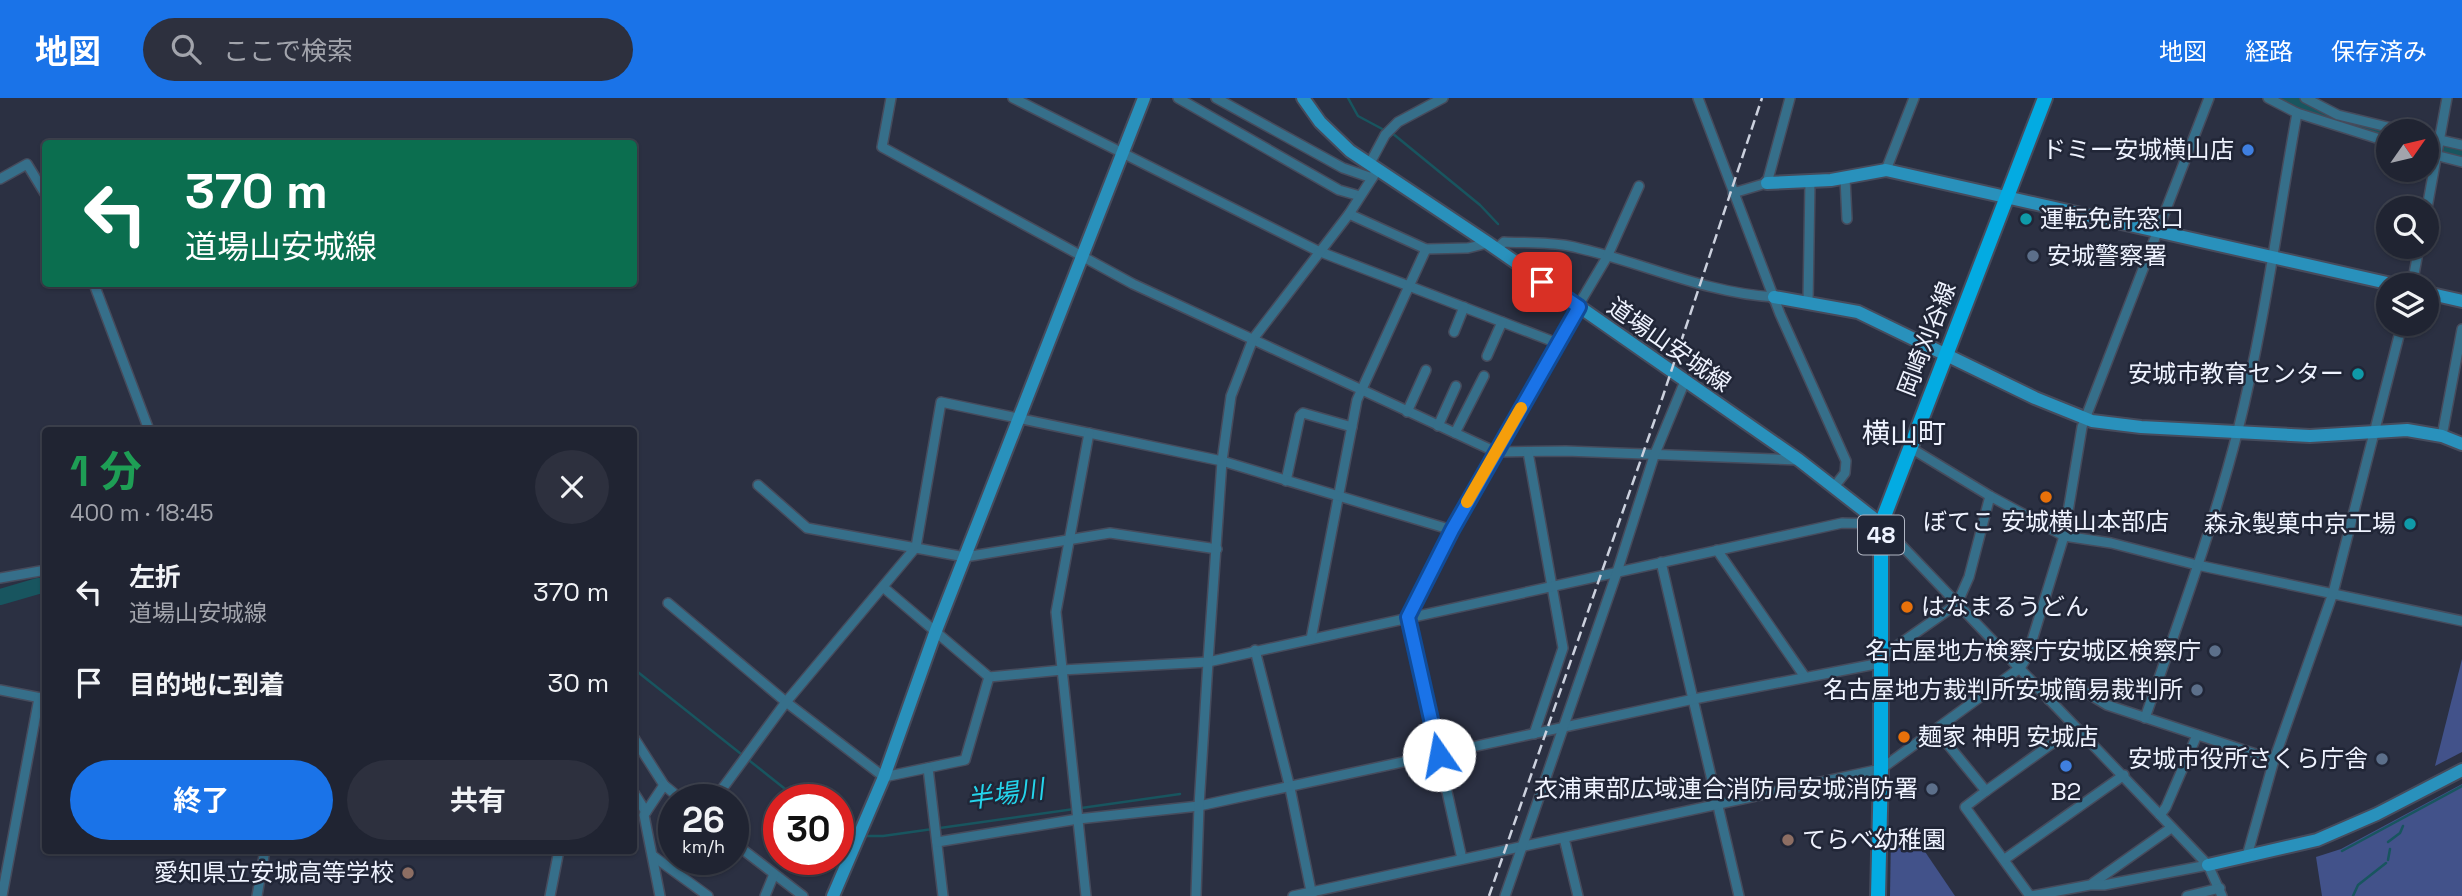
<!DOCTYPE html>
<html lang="ja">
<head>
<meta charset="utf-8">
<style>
	:root { --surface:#202432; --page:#2d303e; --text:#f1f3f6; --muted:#a2a4ac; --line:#3d414d; --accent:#1a73e8 }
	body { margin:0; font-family:"Space Grotesk","Noto Sans JP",sans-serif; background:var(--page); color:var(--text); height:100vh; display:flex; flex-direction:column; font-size:26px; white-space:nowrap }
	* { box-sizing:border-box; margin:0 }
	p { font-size:23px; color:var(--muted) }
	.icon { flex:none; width:38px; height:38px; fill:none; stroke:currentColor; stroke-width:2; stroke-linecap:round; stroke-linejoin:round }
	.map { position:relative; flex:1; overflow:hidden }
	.drawer { position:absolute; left:42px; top:329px; width:595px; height:427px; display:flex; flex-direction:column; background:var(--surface); border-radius:7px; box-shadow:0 2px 5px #0004,0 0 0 2px var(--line) }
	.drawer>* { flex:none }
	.top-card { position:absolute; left:42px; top:42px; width:595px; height:147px; border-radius:7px; box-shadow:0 2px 5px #0004,0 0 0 2px var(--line); background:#0b6e4f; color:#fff; overflow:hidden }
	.needle { width:46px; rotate:56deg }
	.fabs { position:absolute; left:2376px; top:21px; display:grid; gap:14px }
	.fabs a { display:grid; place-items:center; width:63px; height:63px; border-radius:50%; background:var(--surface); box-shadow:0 2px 5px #0004,0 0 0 2px var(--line); font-size:35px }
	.speed { position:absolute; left:658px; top:686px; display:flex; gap:14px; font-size:35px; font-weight:700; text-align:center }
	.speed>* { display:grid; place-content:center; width:91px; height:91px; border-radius:50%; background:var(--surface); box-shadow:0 2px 5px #0004,0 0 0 2px var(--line); line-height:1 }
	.speed small { font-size:18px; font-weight:400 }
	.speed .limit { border:10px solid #d22; background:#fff; color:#111 }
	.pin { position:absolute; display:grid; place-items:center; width:60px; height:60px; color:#fff; margin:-30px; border-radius:14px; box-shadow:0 4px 10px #0006 }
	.me { position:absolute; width:77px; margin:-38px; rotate:348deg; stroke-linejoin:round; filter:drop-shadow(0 0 5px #0008) }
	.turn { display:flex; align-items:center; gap:24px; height:147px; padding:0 28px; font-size:32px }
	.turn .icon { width:91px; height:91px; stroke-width:2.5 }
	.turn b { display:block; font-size:49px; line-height:60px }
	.round { display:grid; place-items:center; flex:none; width:74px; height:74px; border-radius:37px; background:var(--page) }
	.headline { display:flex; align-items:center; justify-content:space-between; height:119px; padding:0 28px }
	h1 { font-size:42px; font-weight:700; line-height:52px; color:#1e9e55 }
	.primary-button { display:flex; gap:14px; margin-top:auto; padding:14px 28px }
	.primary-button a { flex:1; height:80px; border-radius:42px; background:var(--accent); color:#fff; font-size:28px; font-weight:700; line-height:80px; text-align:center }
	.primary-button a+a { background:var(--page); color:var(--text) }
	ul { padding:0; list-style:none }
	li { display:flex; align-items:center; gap:21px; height:91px; padding:0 28px }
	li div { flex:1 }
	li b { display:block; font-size:26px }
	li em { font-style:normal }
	header { display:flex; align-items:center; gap:42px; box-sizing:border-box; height:98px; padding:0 35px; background:var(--accent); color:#fff }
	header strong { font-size:33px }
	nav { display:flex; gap:38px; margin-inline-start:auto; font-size:24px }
	.search { width:490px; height:63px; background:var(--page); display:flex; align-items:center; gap:18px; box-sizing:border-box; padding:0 24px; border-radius:38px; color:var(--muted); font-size:26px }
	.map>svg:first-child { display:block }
	.green { fill:#42528a }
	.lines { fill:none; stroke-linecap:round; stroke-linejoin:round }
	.stream { stroke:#18555f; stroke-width:2.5 }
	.river { stroke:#18555f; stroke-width:16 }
	.street-casing { stroke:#464b5c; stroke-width:12 }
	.secondary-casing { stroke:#464b5c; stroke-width:16 }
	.primary-casing { stroke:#464b5c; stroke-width:18 }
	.street { stroke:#366f8a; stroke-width:9 }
	.secondary { stroke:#2991bc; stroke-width:12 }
	.primary { stroke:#03abe2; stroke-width:14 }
	.rail { stroke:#ccd1de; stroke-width:2.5; stroke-dasharray:10 5; stroke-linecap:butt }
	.route-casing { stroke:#114b97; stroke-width:18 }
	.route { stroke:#1a73e8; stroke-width:12 }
	.slow { stroke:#f59e0b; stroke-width:12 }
	.shop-dot { fill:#3f7fe0; stroke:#212637; stroke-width:2.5 }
	.culture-dot { fill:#0f9aa8; stroke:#212637; stroke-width:2.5 }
	.service-dot { fill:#5c6f8a; stroke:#212637; stroke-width:2.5 }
	.food-dot { fill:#e8710a; stroke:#212637; stroke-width:2.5 }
	.education-dot { fill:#8d6e63; stroke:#212637; stroke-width:2.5 }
	.labels { text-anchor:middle; stroke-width:5; stroke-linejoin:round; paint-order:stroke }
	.shield { fill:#212637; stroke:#b1b6c3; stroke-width:2 }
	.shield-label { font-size:23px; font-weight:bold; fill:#eff3ff }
	.poi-label { font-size:24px; fill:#eff3ff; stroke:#212637; text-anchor:end }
	.street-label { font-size:24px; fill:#eff3ff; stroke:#212637 }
	.water-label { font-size:26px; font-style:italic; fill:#24d5ec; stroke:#212637 }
	.quarter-label { font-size:28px; fill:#eff3ff; stroke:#212637 }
</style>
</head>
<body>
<header>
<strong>地図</strong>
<div class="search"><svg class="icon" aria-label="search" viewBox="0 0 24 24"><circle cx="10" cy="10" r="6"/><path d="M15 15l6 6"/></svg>ここで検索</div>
<nav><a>地図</a><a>経路</a><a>保存済み</a></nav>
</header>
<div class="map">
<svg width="2462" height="798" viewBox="0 0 2462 798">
	<rect width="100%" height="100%" fill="#2b3042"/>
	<g class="green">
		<polygon points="2462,561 2462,654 2435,668"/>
		<polygon points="2462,686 2462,798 2322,798 2316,759 2341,751"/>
		<polygon points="1891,736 1913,736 1955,798 1890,798"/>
	</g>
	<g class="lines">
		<g class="stream">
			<polyline points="1348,0 1358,18 1386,33"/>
			<polyline points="1392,35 1480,107 1498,126"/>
			<polyline points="634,571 799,702"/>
			<polyline points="838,733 845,739 854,739"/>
			<polyline points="864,738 883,738 1180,696"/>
			<polyline points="2388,744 2400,735 2403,728"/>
			<polyline points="2342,753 2462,688"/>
			<polyline points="2388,762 2390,751"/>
			<polyline points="2353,798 2358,787 2386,765"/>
		</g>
		<g class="river">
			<polyline points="2288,0 2334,23 2389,38"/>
			<polyline points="2427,48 2462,57"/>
			<polyline points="0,499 38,488 46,488"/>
		</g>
		<g class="street-casing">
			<g id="street">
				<polyline points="891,0 882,49 1133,186 1496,354 1566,353 1798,362"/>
				<polyline points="1013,0 1318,153 1557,245"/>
				<polyline points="1178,0 1339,92 1360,98"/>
				<polyline points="1216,0 1343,70 1372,80"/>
				<polyline points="1698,0 1780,216 1846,363 1845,375 1834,389"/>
				<polyline points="2268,0 2297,15 2389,44"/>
				<polyline points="2305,0 2338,17 2404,33"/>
				<polyline points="2427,39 2462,47"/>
				<polyline points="2427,55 2462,64"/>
				<polyline points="1370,65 1385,37 1398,24 1443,0"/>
				<polyline points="1886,72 1914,0"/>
				<polyline points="1845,80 1847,121"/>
				<polyline points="0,81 27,66 46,97"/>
				<polyline points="1733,95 1767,85 1790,0"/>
				<polyline points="2427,110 2447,0"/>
				<polyline points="1426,151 1468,150 1488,145"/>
				<path d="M1496,151l8,-7c21,1 44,0 65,4 69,14 133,47 205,51"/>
				<polyline points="94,186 149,332"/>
				<polyline points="2412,187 2419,149"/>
				<polyline points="1808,205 1810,83"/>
				<polyline points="1578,208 1607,159 1639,88"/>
				<polyline points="1454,234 1464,209"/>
				<polyline points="1487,258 1502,224"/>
				<polyline points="1407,314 1426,272"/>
				<polyline points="1438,328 1456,288"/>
				<polyline points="1455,335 1484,278"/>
				<polyline points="2442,338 2462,231"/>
				<polyline points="1909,349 1990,398 2064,438 2111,445 2197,467 2462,523"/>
				<polyline points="1528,354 1563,550 1534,636"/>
				<polyline points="1286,383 1300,318 1303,315 1352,329"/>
				<polyline points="758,387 807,430 965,459 1110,435 1217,451"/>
				<polyline points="1717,452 1805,579"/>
				<polyline points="1661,464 1739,798"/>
				<polyline points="0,480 46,472"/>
				<polyline points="883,489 989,579 1062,572 1208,564 1842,425 1881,426 2208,767 2222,798"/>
				<polyline points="668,505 786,604 884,679 965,662 989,579"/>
				<polyline points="1311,541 1357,302 1426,151 1349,116"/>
				<polyline points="1255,552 1290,690 1312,798"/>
				<polyline points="1881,559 1957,506 1969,479 1990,398"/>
				<polyline points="0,592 46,601"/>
				<polyline points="2049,602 2069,584 2107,607 2274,662"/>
				<path d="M2145,620c33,-95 68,-190 93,-288 26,-104 40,-211 59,-317"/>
				<polyline points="1936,632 1986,693 1965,709 2030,798"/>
				<polyline points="634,640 664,687 682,702"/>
				<polyline points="928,670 943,798"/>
				<polyline points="1986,693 2075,629"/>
				<polyline points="634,695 646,714"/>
				<polyline points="714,702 786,604 916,449 941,304 1222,363 1452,432"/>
				<polyline points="2160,717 2166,709 2197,637"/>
				<polyline points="1564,740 1578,798"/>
				<polyline points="733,744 803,798"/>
				<polyline points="937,744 1078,721 1199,708 1694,601 1881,565"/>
				<polyline points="653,758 708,798"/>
				<polyline points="2247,758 2274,662 2333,495 2402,226"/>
				<polyline points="1462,761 1408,519 1452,432 1579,209"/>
				<polyline points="2005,761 2124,677"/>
				<polyline points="2093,785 2171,730"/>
				<polyline points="2,798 39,600"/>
				<polyline points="257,798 265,752"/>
				<polyline points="550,798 559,752"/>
				<polyline points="660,798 644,717 664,687"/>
				<polyline points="765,798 774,776"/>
				<polyline points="1086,798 1056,514 1089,335"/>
				<polyline points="1196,798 1199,708 1208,564 1222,363 1231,298 1253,241 1349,116 1378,71"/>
				<polyline points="1293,798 1881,671 2020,570 2027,559 2064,438 2082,329 2209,0"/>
				<polyline points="1505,798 1617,474 1654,358 1685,283"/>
				<polyline points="2031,798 2090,787 2104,787 2208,767"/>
				<polyline points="2187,798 2220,790"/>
			</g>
		</g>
		<g class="secondary-casing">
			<g id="secondary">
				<polyline points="1303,0 1320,24 1350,53 1488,145 1799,362 1881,426"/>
				<polyline points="1767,85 1831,82 1886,72 2396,187"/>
				<polyline points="2427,195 2462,203"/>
				<polyline points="1774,199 1858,214 2035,300 2092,323 2141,329 2310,338 2407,332 2442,338 2462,346"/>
				<polyline points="2208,767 2317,742 2377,716 2462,672"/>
				<polyline points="833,798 884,679 935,535 1144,0"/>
			</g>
		</g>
		<g class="primary-casing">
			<polyline id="primary" points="1878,798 1881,671 1881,426 2045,0"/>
		</g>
		<use href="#street" class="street"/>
		<use href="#secondary" class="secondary"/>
		<use href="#primary" class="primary"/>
		<polyline class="rail" points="1489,798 1663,298 1762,0"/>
	</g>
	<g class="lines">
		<g class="route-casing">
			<polyline id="route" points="1439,657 1408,519 1452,432 1579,209 1542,184"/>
		</g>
		<use href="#route" class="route"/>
		<polyline class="slow" points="1467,404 1521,310"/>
	</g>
	<g class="shop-dot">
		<circle cx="2248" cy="52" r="7"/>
		<circle cx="2066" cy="668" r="7"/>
	</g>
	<g class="culture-dot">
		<circle cx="2026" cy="121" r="7"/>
		<circle cx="2358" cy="276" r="7"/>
		<circle cx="2410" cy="426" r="7"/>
	</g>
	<g class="service-dot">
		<circle cx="2033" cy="158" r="7"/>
		<circle cx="2215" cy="553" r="7"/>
		<circle cx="2197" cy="592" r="7"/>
		<circle cx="2382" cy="661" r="7"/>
		<circle cx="1932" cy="691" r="7"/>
	</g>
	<g class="food-dot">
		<circle cx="2046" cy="399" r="7"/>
		<circle cx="1907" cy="509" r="7"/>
		<circle cx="1904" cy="639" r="7"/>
	</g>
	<g class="education-dot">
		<circle cx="1788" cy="742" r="7"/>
		<circle cx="408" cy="775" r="7"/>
	</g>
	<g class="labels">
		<rect class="shield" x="1858" y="417.5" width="46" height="39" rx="5"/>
		<g class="shield-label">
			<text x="1881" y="445">48</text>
		</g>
		<g class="poi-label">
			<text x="2234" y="60">ドミー安城横山店</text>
			<text x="2040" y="129" text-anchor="start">運転免許窓口</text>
			<text x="2047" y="166" text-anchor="start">安城警察署</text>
			<text x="2344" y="284">安城市教育センター</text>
			<text x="2046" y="432" text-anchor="middle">ぼてこ 安城横山本部店</text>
			<text x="2396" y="434">森永製菓中京工場</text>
			<text x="1921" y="517" text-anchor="start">はなまるうどん</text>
			<text x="2201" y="561">名古屋地方検察庁安城区検察庁</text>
			<text x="2183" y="600">名古屋地方裁判所安城簡易裁判所</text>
			<text x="1918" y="647" text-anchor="start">麺家 神明 安城店</text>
			<text x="2368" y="669">安城市役所さくら庁舎</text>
			<text x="1918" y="699">衣浦東部広域連合消防局安城消防署</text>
			<text x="2066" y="702" text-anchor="middle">B2</text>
			<text x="1802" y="750" text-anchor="start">てらべ幼稚園</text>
			<text x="394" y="783">愛知県立安城高等学校</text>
		</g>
		<g class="street-label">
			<text transform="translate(1927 241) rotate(-69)" y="8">岡崎刈谷線</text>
			<text transform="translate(1669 247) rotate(35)" y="8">道場山安城線</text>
		</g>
		<g class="water-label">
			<text transform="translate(1005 696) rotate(-8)" y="9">半場川</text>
		</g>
		<g class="quarter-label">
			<text x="1904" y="345">横山町</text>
		</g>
	</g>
</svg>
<div class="fabs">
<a><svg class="needle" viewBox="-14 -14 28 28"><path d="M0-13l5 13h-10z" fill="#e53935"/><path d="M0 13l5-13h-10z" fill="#a2a4ac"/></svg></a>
<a><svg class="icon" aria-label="search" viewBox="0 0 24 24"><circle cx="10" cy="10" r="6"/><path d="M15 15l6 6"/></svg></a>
<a><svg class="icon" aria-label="layers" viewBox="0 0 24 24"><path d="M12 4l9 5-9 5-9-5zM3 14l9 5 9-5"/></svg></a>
</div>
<div class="speed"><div>26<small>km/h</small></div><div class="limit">30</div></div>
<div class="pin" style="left:1542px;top:184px;background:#d93025"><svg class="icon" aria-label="arrive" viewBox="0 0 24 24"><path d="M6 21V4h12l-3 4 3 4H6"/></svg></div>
<svg class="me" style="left:1439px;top:657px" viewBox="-20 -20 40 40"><circle r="19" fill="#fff"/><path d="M0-13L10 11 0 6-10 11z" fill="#1a73e8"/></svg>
<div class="top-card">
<div class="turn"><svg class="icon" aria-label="left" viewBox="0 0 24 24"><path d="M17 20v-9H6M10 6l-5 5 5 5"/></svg><div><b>370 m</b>道場山安城線</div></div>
</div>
<section class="drawer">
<div class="headline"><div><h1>1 分</h1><p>400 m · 18:45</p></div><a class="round"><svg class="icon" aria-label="close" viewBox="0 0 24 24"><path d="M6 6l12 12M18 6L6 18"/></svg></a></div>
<ul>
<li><svg class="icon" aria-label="left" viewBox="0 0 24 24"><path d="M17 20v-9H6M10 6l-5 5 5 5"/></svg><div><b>左折</b><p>道場山安城線</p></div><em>370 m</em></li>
<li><svg class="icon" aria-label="arrive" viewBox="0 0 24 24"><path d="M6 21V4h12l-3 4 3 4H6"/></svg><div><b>目的地に到着</b></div><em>30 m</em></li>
</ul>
<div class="primary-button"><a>終了</a><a>共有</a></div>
</section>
</div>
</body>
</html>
